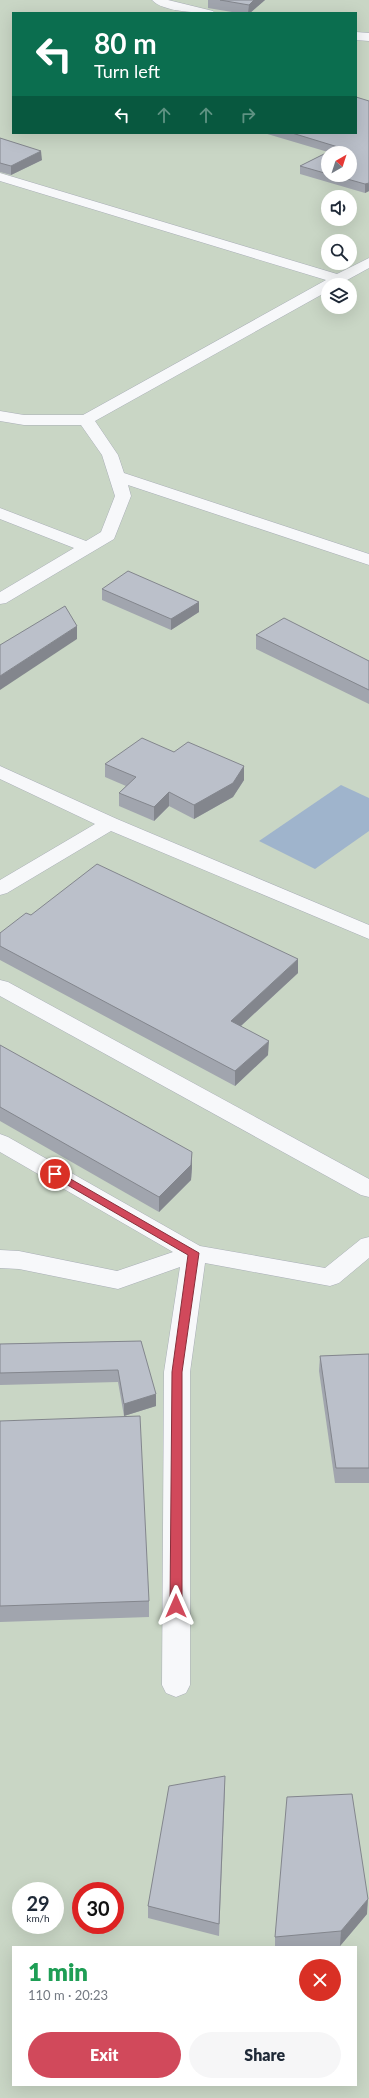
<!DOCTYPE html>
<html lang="en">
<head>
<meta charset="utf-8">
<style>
	:root { --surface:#fff; --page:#f6f6f7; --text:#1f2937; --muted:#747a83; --accent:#d1495b }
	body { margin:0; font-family:Lato,sans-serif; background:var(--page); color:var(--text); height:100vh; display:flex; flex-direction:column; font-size:15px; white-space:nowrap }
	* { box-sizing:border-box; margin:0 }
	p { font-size:13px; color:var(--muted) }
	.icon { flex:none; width:22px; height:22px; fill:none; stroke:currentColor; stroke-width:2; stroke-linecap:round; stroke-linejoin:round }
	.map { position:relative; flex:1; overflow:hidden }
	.details { position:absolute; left:12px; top:1946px; width:345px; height:140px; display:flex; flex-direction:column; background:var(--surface); border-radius:0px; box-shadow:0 4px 16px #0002 }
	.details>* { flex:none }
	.top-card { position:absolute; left:12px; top:12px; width:345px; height:122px; border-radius:0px; box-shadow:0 4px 16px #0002; background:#0b6e4f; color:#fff; overflow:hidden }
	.needle { width:26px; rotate:39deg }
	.tools { position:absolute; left:321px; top:146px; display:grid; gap:8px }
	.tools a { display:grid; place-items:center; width:36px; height:36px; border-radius:50%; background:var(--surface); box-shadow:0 4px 16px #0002; font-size:20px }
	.speed { position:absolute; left:12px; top:1882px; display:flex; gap:8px; font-size:20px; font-weight:700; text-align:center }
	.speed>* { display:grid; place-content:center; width:52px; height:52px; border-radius:50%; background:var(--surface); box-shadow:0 4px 16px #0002; line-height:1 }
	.speed small { font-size:10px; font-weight:400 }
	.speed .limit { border:6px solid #d22; background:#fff; color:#111 }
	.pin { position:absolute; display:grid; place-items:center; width:34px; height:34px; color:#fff; margin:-17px; border:2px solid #fff; border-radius:50%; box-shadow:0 1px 4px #0007 }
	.me { position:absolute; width:44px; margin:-22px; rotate:0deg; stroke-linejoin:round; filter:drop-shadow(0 0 3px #0008) }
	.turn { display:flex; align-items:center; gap:14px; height:84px; padding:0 16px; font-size:18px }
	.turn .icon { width:52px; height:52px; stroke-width:2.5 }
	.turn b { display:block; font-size:28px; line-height:34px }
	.lanes { display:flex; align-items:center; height:38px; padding:0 16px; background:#0003; justify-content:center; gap:20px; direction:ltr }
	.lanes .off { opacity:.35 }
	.round { display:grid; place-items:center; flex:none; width:42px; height:42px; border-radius:21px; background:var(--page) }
	.overview { display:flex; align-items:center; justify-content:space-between; height:68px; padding:0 16px }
	h1 { font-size:24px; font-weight:800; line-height:30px; color:#1e9e55 }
	.cta { display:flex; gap:8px; margin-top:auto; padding:8px 16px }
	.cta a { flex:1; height:46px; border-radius:24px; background:var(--accent); color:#fff; font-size:16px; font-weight:800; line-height:46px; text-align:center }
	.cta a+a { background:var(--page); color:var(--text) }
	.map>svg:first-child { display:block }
	.green { fill:#c9d6c5; fill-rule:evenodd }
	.water { fill:#9fb4cc }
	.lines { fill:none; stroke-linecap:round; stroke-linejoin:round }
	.minor-casing { stroke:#a9aeb7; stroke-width:1 }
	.minor { fill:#f7f8fa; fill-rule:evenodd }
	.wall { fill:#a1a5ae; fill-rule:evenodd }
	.shaded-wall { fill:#83868d }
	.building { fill:#bbc0ca; stroke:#83868d }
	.route { fill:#d1495b; stroke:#882f3b }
</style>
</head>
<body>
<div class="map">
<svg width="369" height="2098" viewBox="0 0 369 2098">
	<rect width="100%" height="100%" fill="#e4e7ec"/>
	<path class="green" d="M0,0h369v2098h-369zM13,13h343v120h-343zM328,153h22v22h-22zM328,197h22v22h-22zM328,241h22v22h-22zM328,285h22v22h-22zM21,1891h34v34h-34zM81,1891h34v34h-34zM13,1947h343v138h-343z"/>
	<polygon class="water" points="341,785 369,798 369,831 315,869 259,841"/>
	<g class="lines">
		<g class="minor-casing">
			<g id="minor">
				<path d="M152,0h16l45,11 2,2c-15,0 -53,-1 -63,-13z"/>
				<polygon points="356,32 369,33 369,41 356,40"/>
				<polygon points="0,173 337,274 369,258 369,268 338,285 328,285 328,291 95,421 118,455 124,473 369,554 369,565 128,485 131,496 114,539 6,603 0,604 0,592 74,548 0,519 0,508 86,541 101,532 115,496 102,455 81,425 24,425 0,421 0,411 24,415 83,415 326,280 0,181"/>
				<polygon points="0,766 117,819 369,925 369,939 111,831 7,893 0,895 0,880 95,824 0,779"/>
				<polygon points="0,980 8,982 369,1179 369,1197 361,1195 0,996"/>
				<polygon points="0,1134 8,1137 200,1246 325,1268 361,1239 369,1237 369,1258 339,1283 330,1286 205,1263 190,1372 190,1685 186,1693 176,1697 166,1693 162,1685 164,1372 180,1267 118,1289 19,1269 0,1268 0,1250 19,1251 117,1271 173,1252 0,1152"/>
			</g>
		</g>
		<use href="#minor" class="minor"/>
	</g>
	<g class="wall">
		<polygon points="208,0 265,0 250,13 238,13 208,8"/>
		<path d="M264,133h92l13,58 -4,2 -65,-19v-8l28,-14zM328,153l22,22h-22z"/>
		<polygon points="0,138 42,160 11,175 0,172"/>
		<polygon points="102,589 199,602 199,612 171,630 102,600"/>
		<polygon points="256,635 369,661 369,704 256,649"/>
		<polygon points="174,752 244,766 244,780 233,797 194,819 169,806 154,821 119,806 119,793 126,786 105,777 105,764"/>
		<polygon points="31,915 298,973 241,1026 268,1055 235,1086 0,960 0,933"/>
		<polygon points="0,1045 192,1167 191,1180 159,1212 0,1121"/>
		<polygon points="141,1341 156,1406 124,1416 118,1382 0,1385 0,1344"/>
		<polygon points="369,1354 369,1483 335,1483 319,1371 320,1356"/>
		<polygon points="0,1421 149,1601 149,1617 0,1622"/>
		<polygon points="225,1788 219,1936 148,1918 148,1906"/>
		<polygon points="367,1914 340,1946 329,1947 275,1947 275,1937"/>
	</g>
	<g class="shaded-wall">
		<polygon points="254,0 265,0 250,13 248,13 249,5"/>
		<polygon points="41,151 42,160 11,175 11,166"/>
		<polygon points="369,183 369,191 365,193 365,184"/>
		<polygon points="199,602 199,612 171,630 171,619"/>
		<polygon points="77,626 77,639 0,690 0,676"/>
		<polygon points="244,766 244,780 233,797 194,819 194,805"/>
		<polygon points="169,792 169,806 154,821 154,807"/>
		<polygon points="298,959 298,973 231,1035 231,1021"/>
		<polygon points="269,1041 268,1055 235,1086 235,1071"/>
		<polygon points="192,1152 192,1167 191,1180 159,1212 159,1197"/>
		<polygon points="156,1394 156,1406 124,1416 124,1404"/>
		<polygon points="368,1899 367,1914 340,1946 341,1931"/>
	</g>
	<g class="building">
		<polygon points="220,0 254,0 249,5"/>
		<polygon points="356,97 369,101 369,183 365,184 333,175 350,175 350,153 328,153 328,174 300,166 338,147 292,133 356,133"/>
		<polygon points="0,138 41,151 11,166 0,163"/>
		<polygon points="128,571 199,602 171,619 102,589"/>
		<polygon points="65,606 77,626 0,676 0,645"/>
		<polygon points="284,618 369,661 369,690 256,635"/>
		<polygon points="142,738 174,752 188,742 244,766 233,783 194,805 169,792 154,807 119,793 136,777 105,764"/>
		<polygon points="97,864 298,959 231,1021 269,1041 235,1071 0,946 0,933 26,913 31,915"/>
		<polygon points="0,1045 192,1152 191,1165 159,1197 0,1107"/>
		<polygon points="141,1341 156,1394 124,1404 118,1370 0,1373 0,1344"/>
		<polygon points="369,1354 369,1468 336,1468 320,1356"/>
		<polygon points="140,1416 149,1601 0,1606 0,1421"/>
		<polygon points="225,1776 219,1924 148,1906 169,1786"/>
		<polygon points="352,1794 368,1899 341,1931 275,1937 287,1797"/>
	</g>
	<polygon class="route" points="55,1170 199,1253 182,1372 182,1606 180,1610 172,1610 170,1606 172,1372 188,1255 52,1176 50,1174"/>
</svg>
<div class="tools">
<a><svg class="needle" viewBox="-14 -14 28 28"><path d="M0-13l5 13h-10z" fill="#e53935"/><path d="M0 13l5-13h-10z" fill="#747a83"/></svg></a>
<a><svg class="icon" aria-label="sound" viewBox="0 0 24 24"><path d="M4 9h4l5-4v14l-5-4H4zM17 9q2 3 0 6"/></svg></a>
<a><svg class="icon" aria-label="search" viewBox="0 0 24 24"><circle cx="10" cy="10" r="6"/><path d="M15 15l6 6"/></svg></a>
<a><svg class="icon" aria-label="layers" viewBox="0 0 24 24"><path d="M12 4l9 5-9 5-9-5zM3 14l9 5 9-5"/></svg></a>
</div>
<div class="speed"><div>29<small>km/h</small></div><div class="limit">30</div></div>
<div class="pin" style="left:55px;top:1174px;background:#d93025"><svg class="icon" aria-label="arrive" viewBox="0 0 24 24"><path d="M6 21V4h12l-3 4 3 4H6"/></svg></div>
<svg class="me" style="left:176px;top:1606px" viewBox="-20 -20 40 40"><path d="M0-17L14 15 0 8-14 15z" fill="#d1495b" stroke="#fff" stroke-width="4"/></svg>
<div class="top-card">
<div class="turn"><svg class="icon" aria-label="left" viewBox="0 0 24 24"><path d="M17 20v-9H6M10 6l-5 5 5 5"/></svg><div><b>80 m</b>Turn left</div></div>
<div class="lanes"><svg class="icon" aria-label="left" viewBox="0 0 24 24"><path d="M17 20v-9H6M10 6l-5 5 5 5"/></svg><svg class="icon off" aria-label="ahead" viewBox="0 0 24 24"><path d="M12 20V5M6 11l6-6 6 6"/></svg><svg class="icon off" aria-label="ahead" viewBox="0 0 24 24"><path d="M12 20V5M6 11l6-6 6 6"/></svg><svg class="icon off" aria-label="right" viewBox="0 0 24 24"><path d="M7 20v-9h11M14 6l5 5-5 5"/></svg></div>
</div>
<section class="details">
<div class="overview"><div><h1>1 min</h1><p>110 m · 20:23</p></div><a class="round" style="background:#d93025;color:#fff"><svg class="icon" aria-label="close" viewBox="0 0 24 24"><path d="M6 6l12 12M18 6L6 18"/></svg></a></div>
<div class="cta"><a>Exit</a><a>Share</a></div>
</section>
</div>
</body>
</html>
